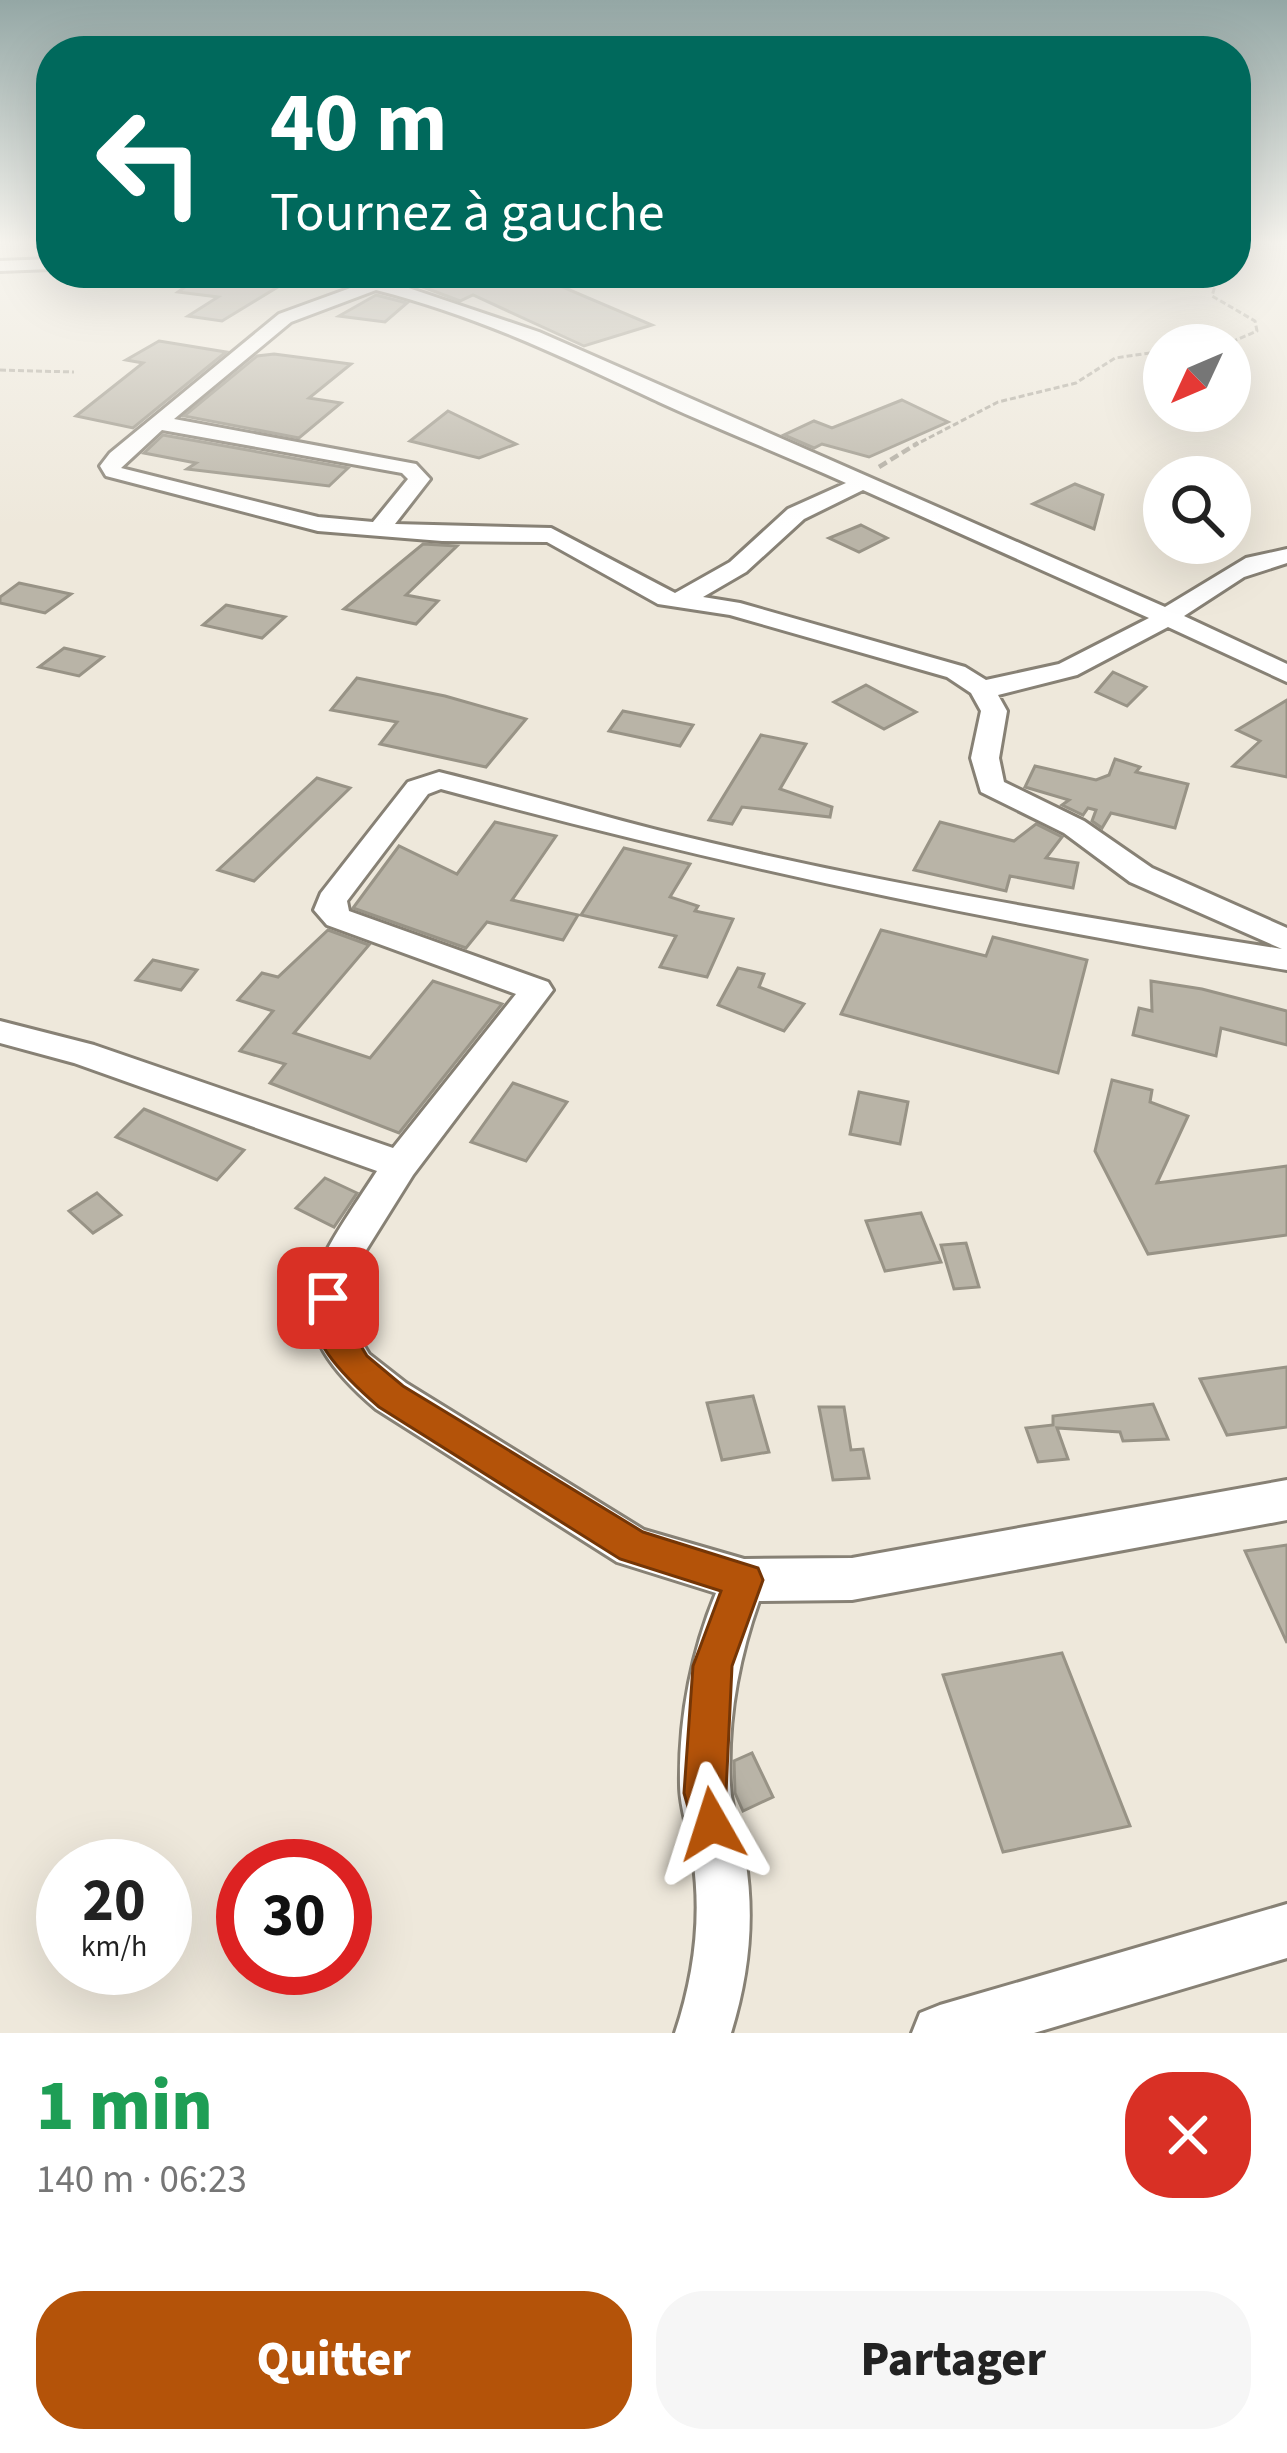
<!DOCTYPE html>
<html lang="fr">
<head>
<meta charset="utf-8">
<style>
	:root { --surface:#fff; --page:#f6f6f6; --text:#222; --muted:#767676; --accent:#b45309 }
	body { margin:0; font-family:"Source Sans 3",sans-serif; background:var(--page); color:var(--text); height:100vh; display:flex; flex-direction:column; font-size:45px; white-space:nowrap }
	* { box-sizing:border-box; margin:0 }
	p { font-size:39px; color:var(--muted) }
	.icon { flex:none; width:66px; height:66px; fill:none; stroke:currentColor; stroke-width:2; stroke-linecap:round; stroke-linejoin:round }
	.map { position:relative; height:2033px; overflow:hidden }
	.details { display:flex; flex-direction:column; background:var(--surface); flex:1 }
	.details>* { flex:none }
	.top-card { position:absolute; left:36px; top:36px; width:1215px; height:252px; border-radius:48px; box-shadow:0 12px 48px #0002; background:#00695c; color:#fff; overflow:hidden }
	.needle { width:78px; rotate:226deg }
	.fabs { position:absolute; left:1143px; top:324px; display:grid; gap:24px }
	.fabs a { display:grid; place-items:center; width:108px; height:108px; border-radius:50%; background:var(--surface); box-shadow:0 12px 48px #0002; font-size:60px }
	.speed { position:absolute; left:36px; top:1839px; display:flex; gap:24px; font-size:60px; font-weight:700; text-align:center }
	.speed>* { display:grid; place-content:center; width:156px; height:156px; border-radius:50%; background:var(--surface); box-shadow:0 12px 48px #0002; line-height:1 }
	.speed small { font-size:30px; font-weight:400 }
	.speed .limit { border:18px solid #d22; background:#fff; color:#111 }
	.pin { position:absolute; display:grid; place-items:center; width:102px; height:102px; color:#fff; margin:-51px; border-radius:24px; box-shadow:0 6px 18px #0006 }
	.me { position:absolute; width:132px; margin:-66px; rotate:354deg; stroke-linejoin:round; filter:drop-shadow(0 0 9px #0008) }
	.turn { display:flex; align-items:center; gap:42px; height:252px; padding:0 36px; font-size:54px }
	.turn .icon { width:156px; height:156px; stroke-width:2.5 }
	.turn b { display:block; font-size:84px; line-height:102px }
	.round { display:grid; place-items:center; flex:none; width:126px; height:126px; border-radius:48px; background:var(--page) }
	.summary { display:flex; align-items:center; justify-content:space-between; height:204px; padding:0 36px }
	h1 { font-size:72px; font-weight:800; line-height:90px; color:#1e9e55 }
	.action { display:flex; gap:24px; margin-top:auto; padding:24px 36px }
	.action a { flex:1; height:138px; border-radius:48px; background:var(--accent); color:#fff; font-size:48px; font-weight:800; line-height:138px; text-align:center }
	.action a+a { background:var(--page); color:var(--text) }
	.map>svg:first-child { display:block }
	.building { fill:#b9b4a7; stroke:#989386; stroke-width:3 }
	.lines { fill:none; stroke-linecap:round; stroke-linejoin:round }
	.minor-casing { stroke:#878175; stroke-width:6 }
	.path-far1 { stroke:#aca79c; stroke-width:3; stroke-dasharray:6 3; stroke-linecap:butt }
	.path { stroke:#aca79c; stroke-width:4.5; stroke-dasharray:9 4.5; stroke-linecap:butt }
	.minor { fill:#fff; fill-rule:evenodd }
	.route { fill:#b45309; stroke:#753606; stroke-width:3 }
</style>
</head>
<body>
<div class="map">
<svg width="1287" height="2033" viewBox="0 0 1287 2033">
	<rect width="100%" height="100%" fill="#eee8db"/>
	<g class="building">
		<polygon points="204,273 232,275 299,274 222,321 188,316 218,297 178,292"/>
		<polygon points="386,273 530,273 652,325 584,346 473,295 460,301"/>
		<polygon points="376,295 407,303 385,322 339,316"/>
		<polygon points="159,341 226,352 133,428 76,416 143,363 126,360"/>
		<polygon points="274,354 351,364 309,398 341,403 299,438 184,416 257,356"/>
		<polygon points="902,400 948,422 869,457 822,444 814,448 784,435 814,421 832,428"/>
		<polygon points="448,411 516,444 479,458 410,441"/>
		<polygon points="163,435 348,468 329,486 187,469 196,463 144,453"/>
		<polygon points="1075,484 1103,495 1094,529 1033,504"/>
		<polygon points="861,525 887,538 859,552 829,538"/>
		<polygon points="423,544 457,546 406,595 438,601 416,624 344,609"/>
		<polygon points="19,583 71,594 45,613 0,603 0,597"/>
		<polygon points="226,605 285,617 262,638 203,625"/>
		<polygon points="64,648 103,657 79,676 39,667"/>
		<polygon points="1113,672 1146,687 1127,706 1096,692"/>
		<polygon points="357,678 445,696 526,719 486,767 380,744 397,722 331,710"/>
		<polygon points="866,685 916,712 884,729 834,702"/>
		<polygon points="1287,700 1287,777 1233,766 1260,741 1237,730"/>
		<polygon points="623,711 693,725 680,746 609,731"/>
		<polygon points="761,735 806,744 780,789 832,807 830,817 742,807 732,824 709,820"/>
		<polygon points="1115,759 1140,767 1136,772 1188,784 1175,828 1111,813 1102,828 1092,821 1096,810 1088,808 1083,815 1062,805 1069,800 1025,787 1035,766 1096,780 1109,775"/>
		<polygon points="317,778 350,788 254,881 218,870"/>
		<polygon points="495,822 556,836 512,900 578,915 563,940 487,922 466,948 353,908 399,846 457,874"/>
		<polygon points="940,822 1014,841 1036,824 1062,837 1046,858 1078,863 1073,888 1010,876 1006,891 914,870"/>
		<polygon points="624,848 690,864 670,897 698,906 695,911 733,919 707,977 660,967 676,936 581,915"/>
		<polygon points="328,930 369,945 294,1033 370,1058 433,981 502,1004 399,1133 270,1083 285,1064 240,1051 273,1011 238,1000 262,973 278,977"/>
		<polygon points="881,930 986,956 993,937 1087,960 1058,1073 841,1014"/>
		<polygon points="153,960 197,970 181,990 136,980"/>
		<polygon points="738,968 764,974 759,987 804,1004 784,1031 718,1005"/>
		<polygon points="1151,981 1202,989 1287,1011 1287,1045 1221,1028 1216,1056 1133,1035 1139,1008 1152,1011"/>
		<polygon points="1112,1080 1152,1090 1150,1102 1188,1116 1157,1183 1287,1166 1287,1235 1148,1254 1095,1151"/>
		<polygon points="513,1083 567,1102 526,1161 471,1142"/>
		<polygon points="859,1092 908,1102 900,1144 850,1134"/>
		<polygon points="144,1109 244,1150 217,1180 116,1137"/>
		<polygon points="325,1178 357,1193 334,1227 296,1208"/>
		<polygon points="97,1193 121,1215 93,1233 69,1211"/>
		<polygon points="921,1213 941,1262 885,1271 866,1221"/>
		<polygon points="966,1243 979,1287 954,1289 941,1245"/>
		<polygon points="1287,1367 1287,1427 1227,1435 1200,1379"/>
		<polygon points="753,1396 769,1452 722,1460 707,1403"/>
		<polygon points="1153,1404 1168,1439 1123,1441 1120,1432 1057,1428 1068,1459 1038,1462 1026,1428 1053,1425 1053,1416"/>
		<polygon points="819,1407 844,1407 851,1450 863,1449 869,1478 833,1480"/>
		<polygon points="1287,1545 1287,1643 1245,1551"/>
		<polygon points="1062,1653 1130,1826 1003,1852 943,1675"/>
		<polygon points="752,1753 773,1797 743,1811 735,1793 734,1761"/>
	</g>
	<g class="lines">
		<g class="minor-casing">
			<g id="minor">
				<polygon points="51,259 51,269 0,271 0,261"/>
				<path d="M303,273l76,5 160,54 626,275 81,-49 41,-9v14l-43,14 -60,39 103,48v18l-119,-55 -91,48 -79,20 9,16 -8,47 5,24 80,39 68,47 135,60v42c-286,-46 -567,-105 -846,-181l-13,5 -81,107 2,10 199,71 5,8 -140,185 -55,88 -10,35 4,28 17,28 37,29 238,147 100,29 108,-1 435,-78v40l-435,80 -93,1c-21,59 -32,121 -29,184 1,25 11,48 15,73 10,60 4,117 -14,175h-56c19,-57 27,-115 18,-175 -3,-25 -13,-48 -13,-73 -1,-66 11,-131 36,-192l-99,-31 -241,-153c-108,-92 -64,-138 1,-238l-303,-108 -74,-20v-22l94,24 299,103 123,-154 -189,-69 -13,-15 7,-17 87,-111 31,-10c74,18 147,40 222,59 204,50 413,85 621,118l-152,-67 -66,-49 -83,-41 -10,-34 10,-47 -10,-18 -24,-16 -217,-62 -72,-11 -111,-62 -105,-1 -124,-10 -212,-55 -6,-10 10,-13 169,-139 77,-28zM376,290c100,25 189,68 283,112 61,28 125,53 187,81l-58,26 -58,53 -55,31 -124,-65 -156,-4 35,-45 -14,-15 -242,-45 117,-97zM162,430l240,43 6,6 -35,43 -55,-5 -197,-49zM863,490l286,128 -90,46 -73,16 -21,-13 -225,-64 -37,-6 43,-25 58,-53z"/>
				<polygon points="1287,1904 1287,1958 1034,2033 912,2033 920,2013 940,2005"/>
			</g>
		</g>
		<g class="path-far1">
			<polyline points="1205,345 1229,343 1257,331 1255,321 1212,296 1218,276 1212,273"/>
			<polyline points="0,370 74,372"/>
			<polyline points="913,446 998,402 1076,383 1115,358 1164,351"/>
		</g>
		<polyline class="path" points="879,467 918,443"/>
		<use href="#minor" class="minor"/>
	</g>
	<linearGradient id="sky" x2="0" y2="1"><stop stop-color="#94a7a5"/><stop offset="0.46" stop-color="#f7f5ef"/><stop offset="1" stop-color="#f7f5ef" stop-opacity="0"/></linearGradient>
	<rect width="1287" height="527" fill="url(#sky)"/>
	<path class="route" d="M328,1284l12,4 9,38 18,30 36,30 240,146 115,36 5,12 -31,86 -6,127 7,31 -6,15 -15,6 -15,-6 -13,-46 9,-127 28,-75 -101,-32 -241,-152c-29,-25 -85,-75 -62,-119z"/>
</svg>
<div class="fabs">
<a><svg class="needle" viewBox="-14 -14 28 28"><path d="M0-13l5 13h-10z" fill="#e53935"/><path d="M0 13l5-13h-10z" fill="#767676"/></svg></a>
<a><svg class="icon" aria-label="search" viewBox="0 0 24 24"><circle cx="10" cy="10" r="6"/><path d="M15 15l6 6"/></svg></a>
</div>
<div class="speed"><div>20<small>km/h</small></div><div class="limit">30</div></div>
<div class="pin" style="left:328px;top:1298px;background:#d93025"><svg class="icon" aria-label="arrive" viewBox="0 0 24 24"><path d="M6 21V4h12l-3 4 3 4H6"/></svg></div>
<svg class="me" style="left:712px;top:1824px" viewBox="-20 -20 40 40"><path d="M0-17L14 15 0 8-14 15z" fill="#b45309" stroke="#fff" stroke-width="4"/></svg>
<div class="top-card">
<div class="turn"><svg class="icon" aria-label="left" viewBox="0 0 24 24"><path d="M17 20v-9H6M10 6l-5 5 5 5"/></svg><div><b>40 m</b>Tournez à gauche</div></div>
</div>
</div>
<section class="details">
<div class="summary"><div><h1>1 min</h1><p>140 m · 06:23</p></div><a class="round" style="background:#d93025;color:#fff"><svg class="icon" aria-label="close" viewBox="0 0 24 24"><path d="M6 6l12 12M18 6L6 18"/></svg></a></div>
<div class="action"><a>Quitter</a><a>Partager</a></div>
</section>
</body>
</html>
